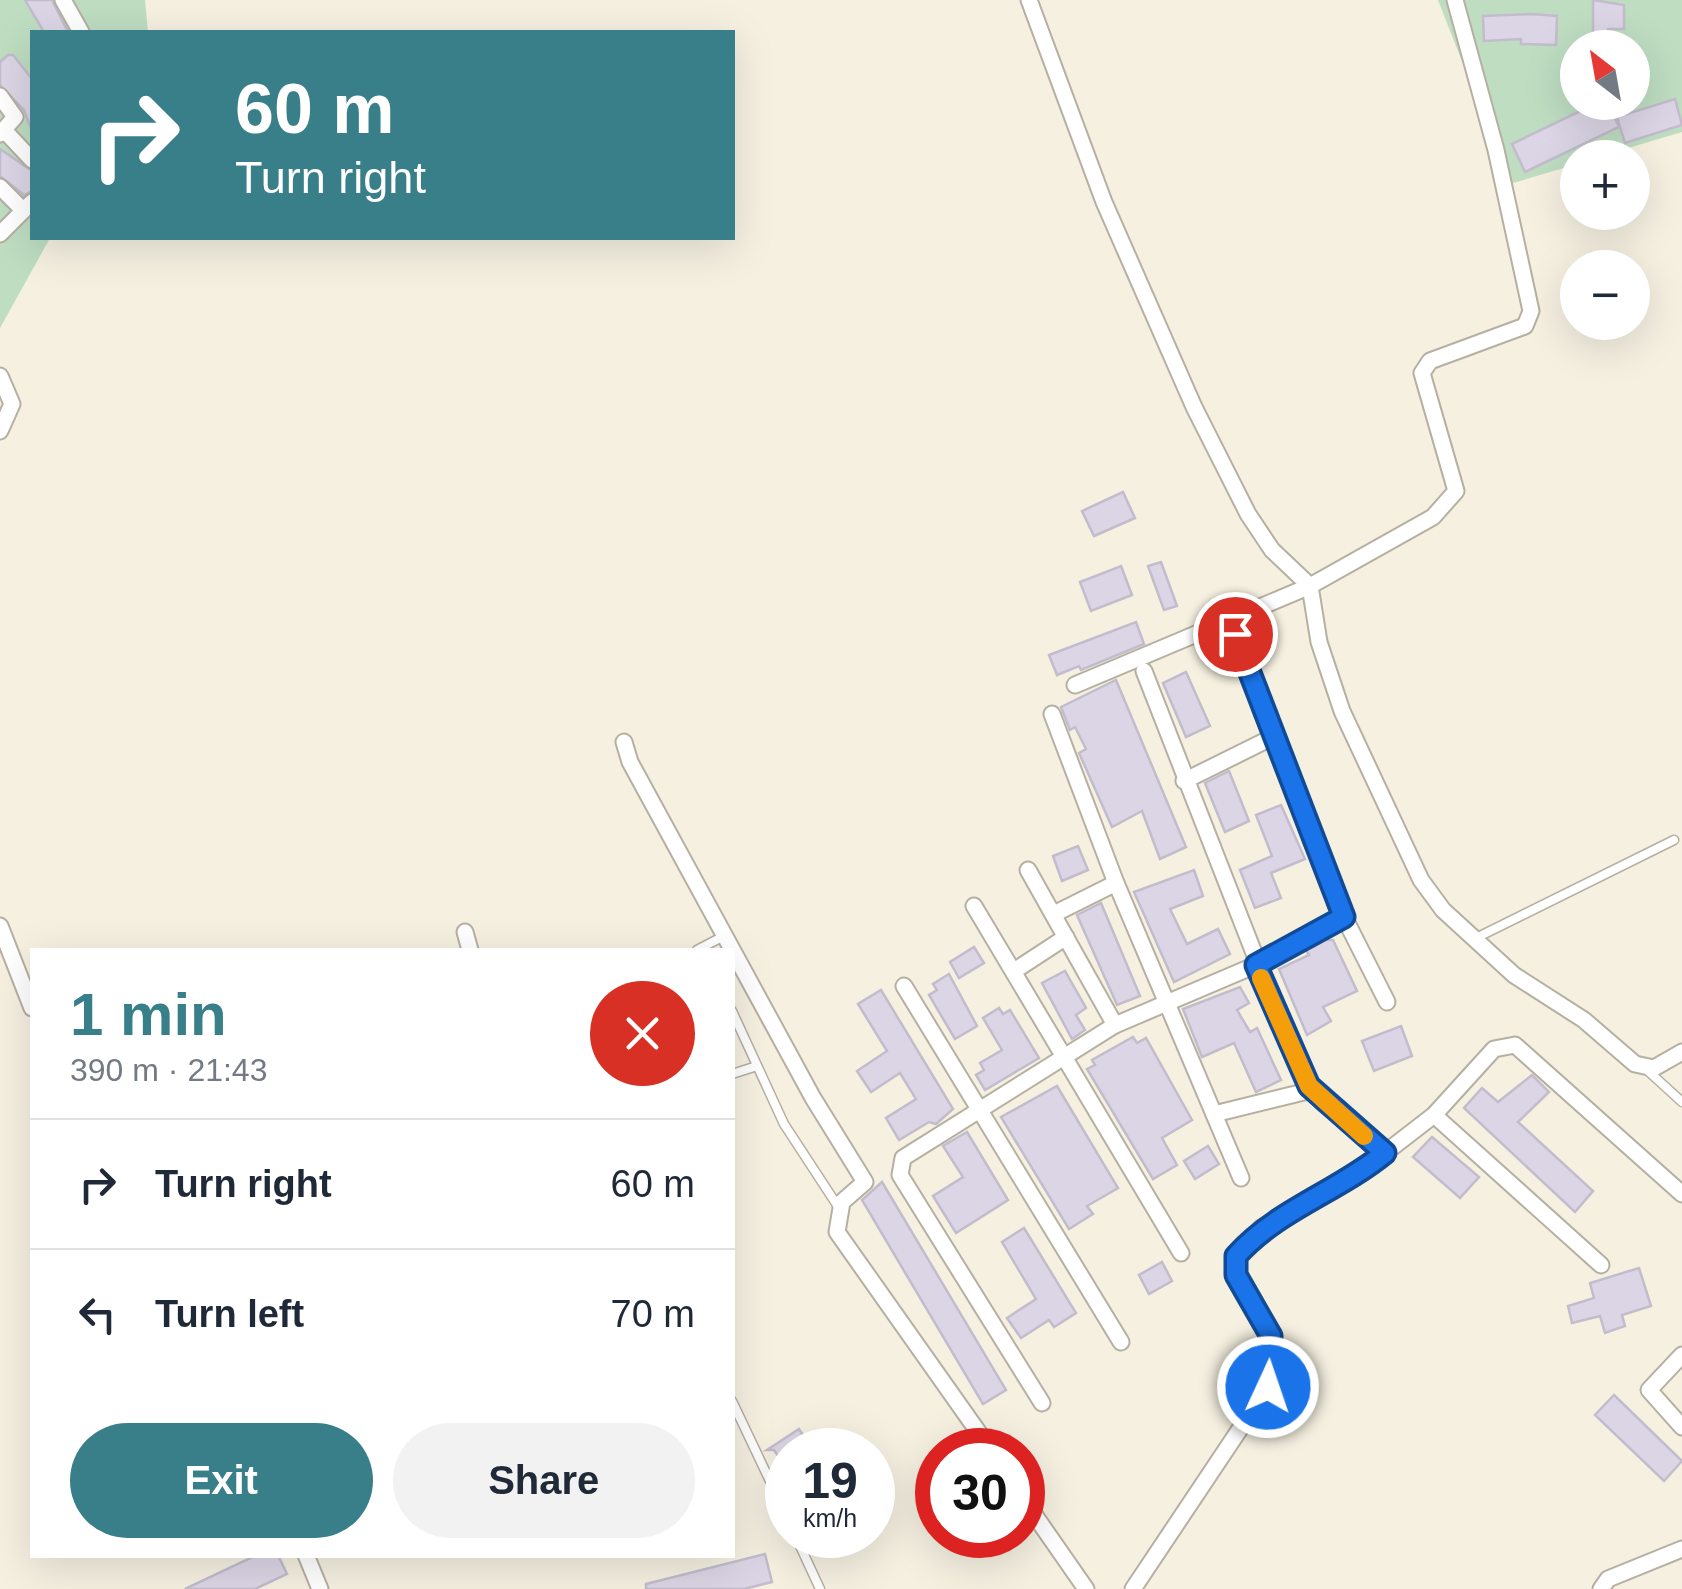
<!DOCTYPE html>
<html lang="en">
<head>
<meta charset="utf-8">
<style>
	:root { --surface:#fff; --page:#f2f2f3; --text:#1f2937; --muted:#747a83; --line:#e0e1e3; --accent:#397f8a }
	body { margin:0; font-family:Helvetica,sans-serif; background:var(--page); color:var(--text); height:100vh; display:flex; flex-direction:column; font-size:38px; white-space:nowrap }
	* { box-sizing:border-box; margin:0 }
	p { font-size:32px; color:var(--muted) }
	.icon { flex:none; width:55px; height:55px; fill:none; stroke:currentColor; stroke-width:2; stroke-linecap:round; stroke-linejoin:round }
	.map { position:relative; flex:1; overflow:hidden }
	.drawer { position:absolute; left:30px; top:948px; width:705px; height:610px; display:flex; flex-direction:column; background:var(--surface); border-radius:0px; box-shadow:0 10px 40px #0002 }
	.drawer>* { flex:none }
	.guide { position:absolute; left:30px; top:30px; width:705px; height:210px; border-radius:0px; box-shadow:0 10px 40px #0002; background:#397f8a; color:#fff; overflow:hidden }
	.needle { width:65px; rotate:329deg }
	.controls { position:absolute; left:1560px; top:30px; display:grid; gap:20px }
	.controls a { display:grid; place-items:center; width:90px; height:90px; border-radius:50%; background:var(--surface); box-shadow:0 10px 40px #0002; font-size:50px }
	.speed { position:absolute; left:765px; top:1428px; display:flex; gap:20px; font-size:50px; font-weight:700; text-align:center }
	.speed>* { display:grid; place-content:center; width:130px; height:130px; border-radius:50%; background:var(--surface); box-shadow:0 10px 40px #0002; line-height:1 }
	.speed small { font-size:25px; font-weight:400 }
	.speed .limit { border:15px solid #d22; background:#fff; color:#111 }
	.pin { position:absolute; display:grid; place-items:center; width:85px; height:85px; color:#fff; margin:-42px; border:5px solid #fff; border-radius:50%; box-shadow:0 2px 10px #0007 }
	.me { position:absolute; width:110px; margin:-55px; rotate:3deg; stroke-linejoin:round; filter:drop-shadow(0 0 8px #0008) }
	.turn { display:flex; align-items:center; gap:35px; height:210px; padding:0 40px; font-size:45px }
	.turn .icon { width:130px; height:130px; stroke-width:2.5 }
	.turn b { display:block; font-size:70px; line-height:85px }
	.round { display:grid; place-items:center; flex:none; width:105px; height:105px; border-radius:52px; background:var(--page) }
	.head { display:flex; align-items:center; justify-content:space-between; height:170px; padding:0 40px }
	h1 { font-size:60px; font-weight:800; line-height:75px; color:var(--accent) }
	.action { display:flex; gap:20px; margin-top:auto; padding:20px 40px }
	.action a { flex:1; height:115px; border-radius:60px; background:var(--accent); color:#fff; font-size:40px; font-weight:800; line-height:115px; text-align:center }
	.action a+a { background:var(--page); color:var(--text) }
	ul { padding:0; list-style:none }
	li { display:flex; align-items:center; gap:30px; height:130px; padding:0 40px; border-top:2px solid var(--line) }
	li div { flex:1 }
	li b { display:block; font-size:38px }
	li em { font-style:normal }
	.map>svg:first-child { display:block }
	.green { fill:#beddc1; fill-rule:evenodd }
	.building { fill:#dbd5e5; stroke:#c2bccc; stroke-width:2.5 }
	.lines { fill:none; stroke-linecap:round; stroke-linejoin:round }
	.lane-casing { stroke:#b5b0a1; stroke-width:11 }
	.street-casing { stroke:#b5b0a1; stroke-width:19 }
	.lane { stroke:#fff; stroke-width:8 }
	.street { stroke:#fff; stroke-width:15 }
	.route-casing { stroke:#114b97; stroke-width:25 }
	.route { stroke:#1a73e8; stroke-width:18 }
	.slow { stroke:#f59e0b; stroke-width:18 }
</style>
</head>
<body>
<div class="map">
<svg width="1682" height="1589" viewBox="0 0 1682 1589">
	<rect width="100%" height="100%" fill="#f5f0e0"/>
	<g class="green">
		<polygon points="0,0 145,0 148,32 32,32 32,238 50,238 0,328"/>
		<path d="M1438,0h244v132l-84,25 -20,1 -1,6 -67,20zM1578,48h54v54h-54z"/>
	</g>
	<g class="building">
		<polygon points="25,0 52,0 68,32 44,32"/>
		<polygon points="1593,0 1624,5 1624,29 1608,29 1608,39 1593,39"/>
		<polygon points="1531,14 1557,16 1556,45 1521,44 1521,39 1484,41 1483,16"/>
		<polygon points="8,55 13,55 32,79 32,131 24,110 0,85 0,62"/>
		<polygon points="1675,99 1682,125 1625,143 1617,117"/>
		<polygon points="1599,102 1607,102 1619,127 1525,172 1512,144"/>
		<polygon points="0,149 32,171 32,191 24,195 0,176"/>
		<polygon points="1123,492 1135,518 1094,536 1082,511"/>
		<polygon points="1161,562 1177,606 1164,610 1148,566"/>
		<polygon points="1121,566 1132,595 1091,611 1080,582"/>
		<polygon points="1136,622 1144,644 1081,670 1079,666 1057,675 1049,655"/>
		<polygon points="1186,672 1210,726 1186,737 1163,683"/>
		<polygon points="1116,680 1186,847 1160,859 1142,811 1112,827 1079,753 1086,749 1075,727 1070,730 1061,707"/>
		<polygon points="1229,771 1249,821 1225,832 1205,783"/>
		<polygon points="1281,805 1305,859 1271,873 1281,898 1255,908 1240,870 1272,856 1256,815"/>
		<polygon points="1078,846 1088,870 1062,881 1053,856"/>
		<polygon points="1194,870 1203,896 1170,909 1187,944 1218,929 1230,954 1174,982 1134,892"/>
		<polygon points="1101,903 1140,996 1117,1005 1077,915"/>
		<polygon points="1325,940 1333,940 1357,991 1323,1007 1331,1021 1307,1035 1279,969 1309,955 1306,950"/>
		<polygon points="974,947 984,963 959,978 950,962"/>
		<polygon points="1065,971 1086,1008 1076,1015 1085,1030 1072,1039 1042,983"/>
		<polygon points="949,974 977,1026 955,1039 929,995 937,990 933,984"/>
		<polygon points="1240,987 1249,1003 1237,1010 1250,1032 1257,1028 1281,1080 1256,1092 1234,1043 1202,1057 1183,1009"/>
		<polygon points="881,990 953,1109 936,1124 929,1122 899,1140 886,1118 916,1099 900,1073 871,1092 857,1071 887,1051 858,1004"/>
		<polygon points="999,1008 1003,1014 1010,1010 1039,1058 985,1090 976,1075 984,1070 980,1063 1002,1050 983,1018"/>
		<polygon points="1401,1026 1412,1056 1374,1071 1362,1041"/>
		<polygon points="1133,1037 1137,1043 1146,1038 1192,1120 1162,1138 1177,1165 1153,1179 1087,1069 1095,1065 1092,1060"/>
		<polygon points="1532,1075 1549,1092 1518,1122 1593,1191 1575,1212 1464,1108 1482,1088 1498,1102"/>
		<polygon points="1057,1086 1118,1188 1087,1206 1093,1214 1069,1229 1001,1117"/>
		<polygon points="967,1132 1008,1200 956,1233 933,1196 963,1177 943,1146"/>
		<polygon points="1432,1137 1479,1177 1460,1198 1413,1157"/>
		<polygon points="1208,1146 1219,1164 1195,1179 1184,1161"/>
		<polygon points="882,1182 1006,1390 983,1404 862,1200"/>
		<polygon points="1024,1228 1076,1313 1054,1327 1049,1320 1021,1338 1007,1318 1036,1299 1002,1242"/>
		<polygon points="1162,1262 1172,1281 1149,1294 1139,1275"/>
		<polygon points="1639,1268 1651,1306 1622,1315 1625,1326 1605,1333 1600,1316 1572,1323 1568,1306 1594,1298 1590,1283"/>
		<polygon points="1614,1395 1682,1461 1664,1481 1595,1415"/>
		<polygon points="799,1429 806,1440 788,1450 788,1471 774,1450 767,1450"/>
		<polygon points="765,1554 772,1582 744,1589 646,1589 646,1584"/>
		<polygon points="257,1555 278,1555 287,1574 255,1589 185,1589"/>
	</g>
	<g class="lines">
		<g class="lane-casing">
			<g id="lane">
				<polyline points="1476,938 1674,840"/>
				<polyline points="697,950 724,936"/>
				<polyline points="732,1011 784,1124 839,1208"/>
				<polyline points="1647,1070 1682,1102"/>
				<polyline points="732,1074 757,1066"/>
				<polyline points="732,1401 788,1519"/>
				<polyline points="795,1535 820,1589"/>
			</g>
		</g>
		<g class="street-casing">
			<g id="street">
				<polyline points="63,0 81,32"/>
				<polyline points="1029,0 1104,202 1194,407 1248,514 1272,550 1310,586 1319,642 1342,711 1421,880 1443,910 1514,975 1584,1020 1635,1064 1654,1068 1682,1052"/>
				<polyline points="0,96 15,117 0,134"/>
				<polyline points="4,130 32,160"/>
				<polyline points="0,187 23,210"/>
				<polyline points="0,234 32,202"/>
				<polyline points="0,376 12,404 0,431"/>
				<polyline points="1144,671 1300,1071 1322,1102 1385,1153"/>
				<polyline points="1075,685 1310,586 1433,517 1456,491 1422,373 1430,361 1525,326 1531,311 1496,150 1455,0"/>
				<polyline points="1052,714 1116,883 1241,1178"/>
				<polyline points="624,742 630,762 813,1098 865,1182 842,1202 837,1232 991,1450"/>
				<polyline points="1184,781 1275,736"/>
				<polyline points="1028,870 1115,1025"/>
				<polyline points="974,906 1181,1253"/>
				<polyline points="1054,914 1116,883"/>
				<polyline points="1344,917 1387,1002"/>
				<polyline points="0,926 32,1008"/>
				<polyline points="465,932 470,950"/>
				<polyline points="1014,971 1066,937"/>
				<polyline points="904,986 1121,1342"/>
				<polyline points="1214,1114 1312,1090"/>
				<polyline points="1434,1115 1601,1265"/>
				<polyline points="1682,1355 1649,1390 1682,1427"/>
				<polyline points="1042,1403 900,1175 903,1158 1115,1025 1256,965 1344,917 1235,633"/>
				<polyline points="1022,1497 1086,1589"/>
				<polyline points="306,1555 320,1589"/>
				<polyline points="1133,1589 1268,1387 1271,1336 1236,1275 1236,1256 1261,1228 1359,1173 1434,1115 1494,1049 1515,1045 1682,1194"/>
				<polyline points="1601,1589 1608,1579 1682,1549"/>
			</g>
		</g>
		<use href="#lane" class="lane"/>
		<use href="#street" class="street"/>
	</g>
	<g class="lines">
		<g class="route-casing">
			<path id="route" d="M1235,634l109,283 -88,48 53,121 76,67c-48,39 -108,57 -149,103v19l35,61 -3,51"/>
		</g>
		<use href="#route" class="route"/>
		<polyline class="slow" points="1261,978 1309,1086 1364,1136"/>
	</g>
</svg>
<div class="controls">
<a><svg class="needle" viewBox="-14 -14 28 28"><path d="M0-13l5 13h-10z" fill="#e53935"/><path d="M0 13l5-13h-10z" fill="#747a83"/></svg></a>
<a>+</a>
<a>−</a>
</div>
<div class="speed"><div>19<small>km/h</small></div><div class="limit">30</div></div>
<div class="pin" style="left:1235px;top:634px;background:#d93025"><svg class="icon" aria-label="arrive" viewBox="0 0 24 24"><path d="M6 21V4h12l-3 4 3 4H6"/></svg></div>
<svg class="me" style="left:1268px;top:1387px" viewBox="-20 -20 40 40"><circle r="17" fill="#1a73e8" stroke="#fff" stroke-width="3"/><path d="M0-11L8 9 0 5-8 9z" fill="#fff"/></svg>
<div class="guide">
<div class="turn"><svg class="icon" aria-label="right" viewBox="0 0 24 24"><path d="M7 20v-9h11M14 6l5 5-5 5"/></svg><div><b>60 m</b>Turn right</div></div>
</div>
<section class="drawer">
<div class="head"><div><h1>1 min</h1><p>390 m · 21:43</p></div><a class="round" style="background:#d93025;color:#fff"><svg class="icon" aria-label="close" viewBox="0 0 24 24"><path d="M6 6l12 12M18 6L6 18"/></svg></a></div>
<ul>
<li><svg class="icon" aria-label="right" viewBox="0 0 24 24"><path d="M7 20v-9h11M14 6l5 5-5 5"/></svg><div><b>Turn right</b></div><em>60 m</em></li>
<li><svg class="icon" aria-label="left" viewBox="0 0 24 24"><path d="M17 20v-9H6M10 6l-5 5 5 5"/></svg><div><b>Turn left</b></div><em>70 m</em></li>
</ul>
<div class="action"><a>Exit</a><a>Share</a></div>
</section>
</div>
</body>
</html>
